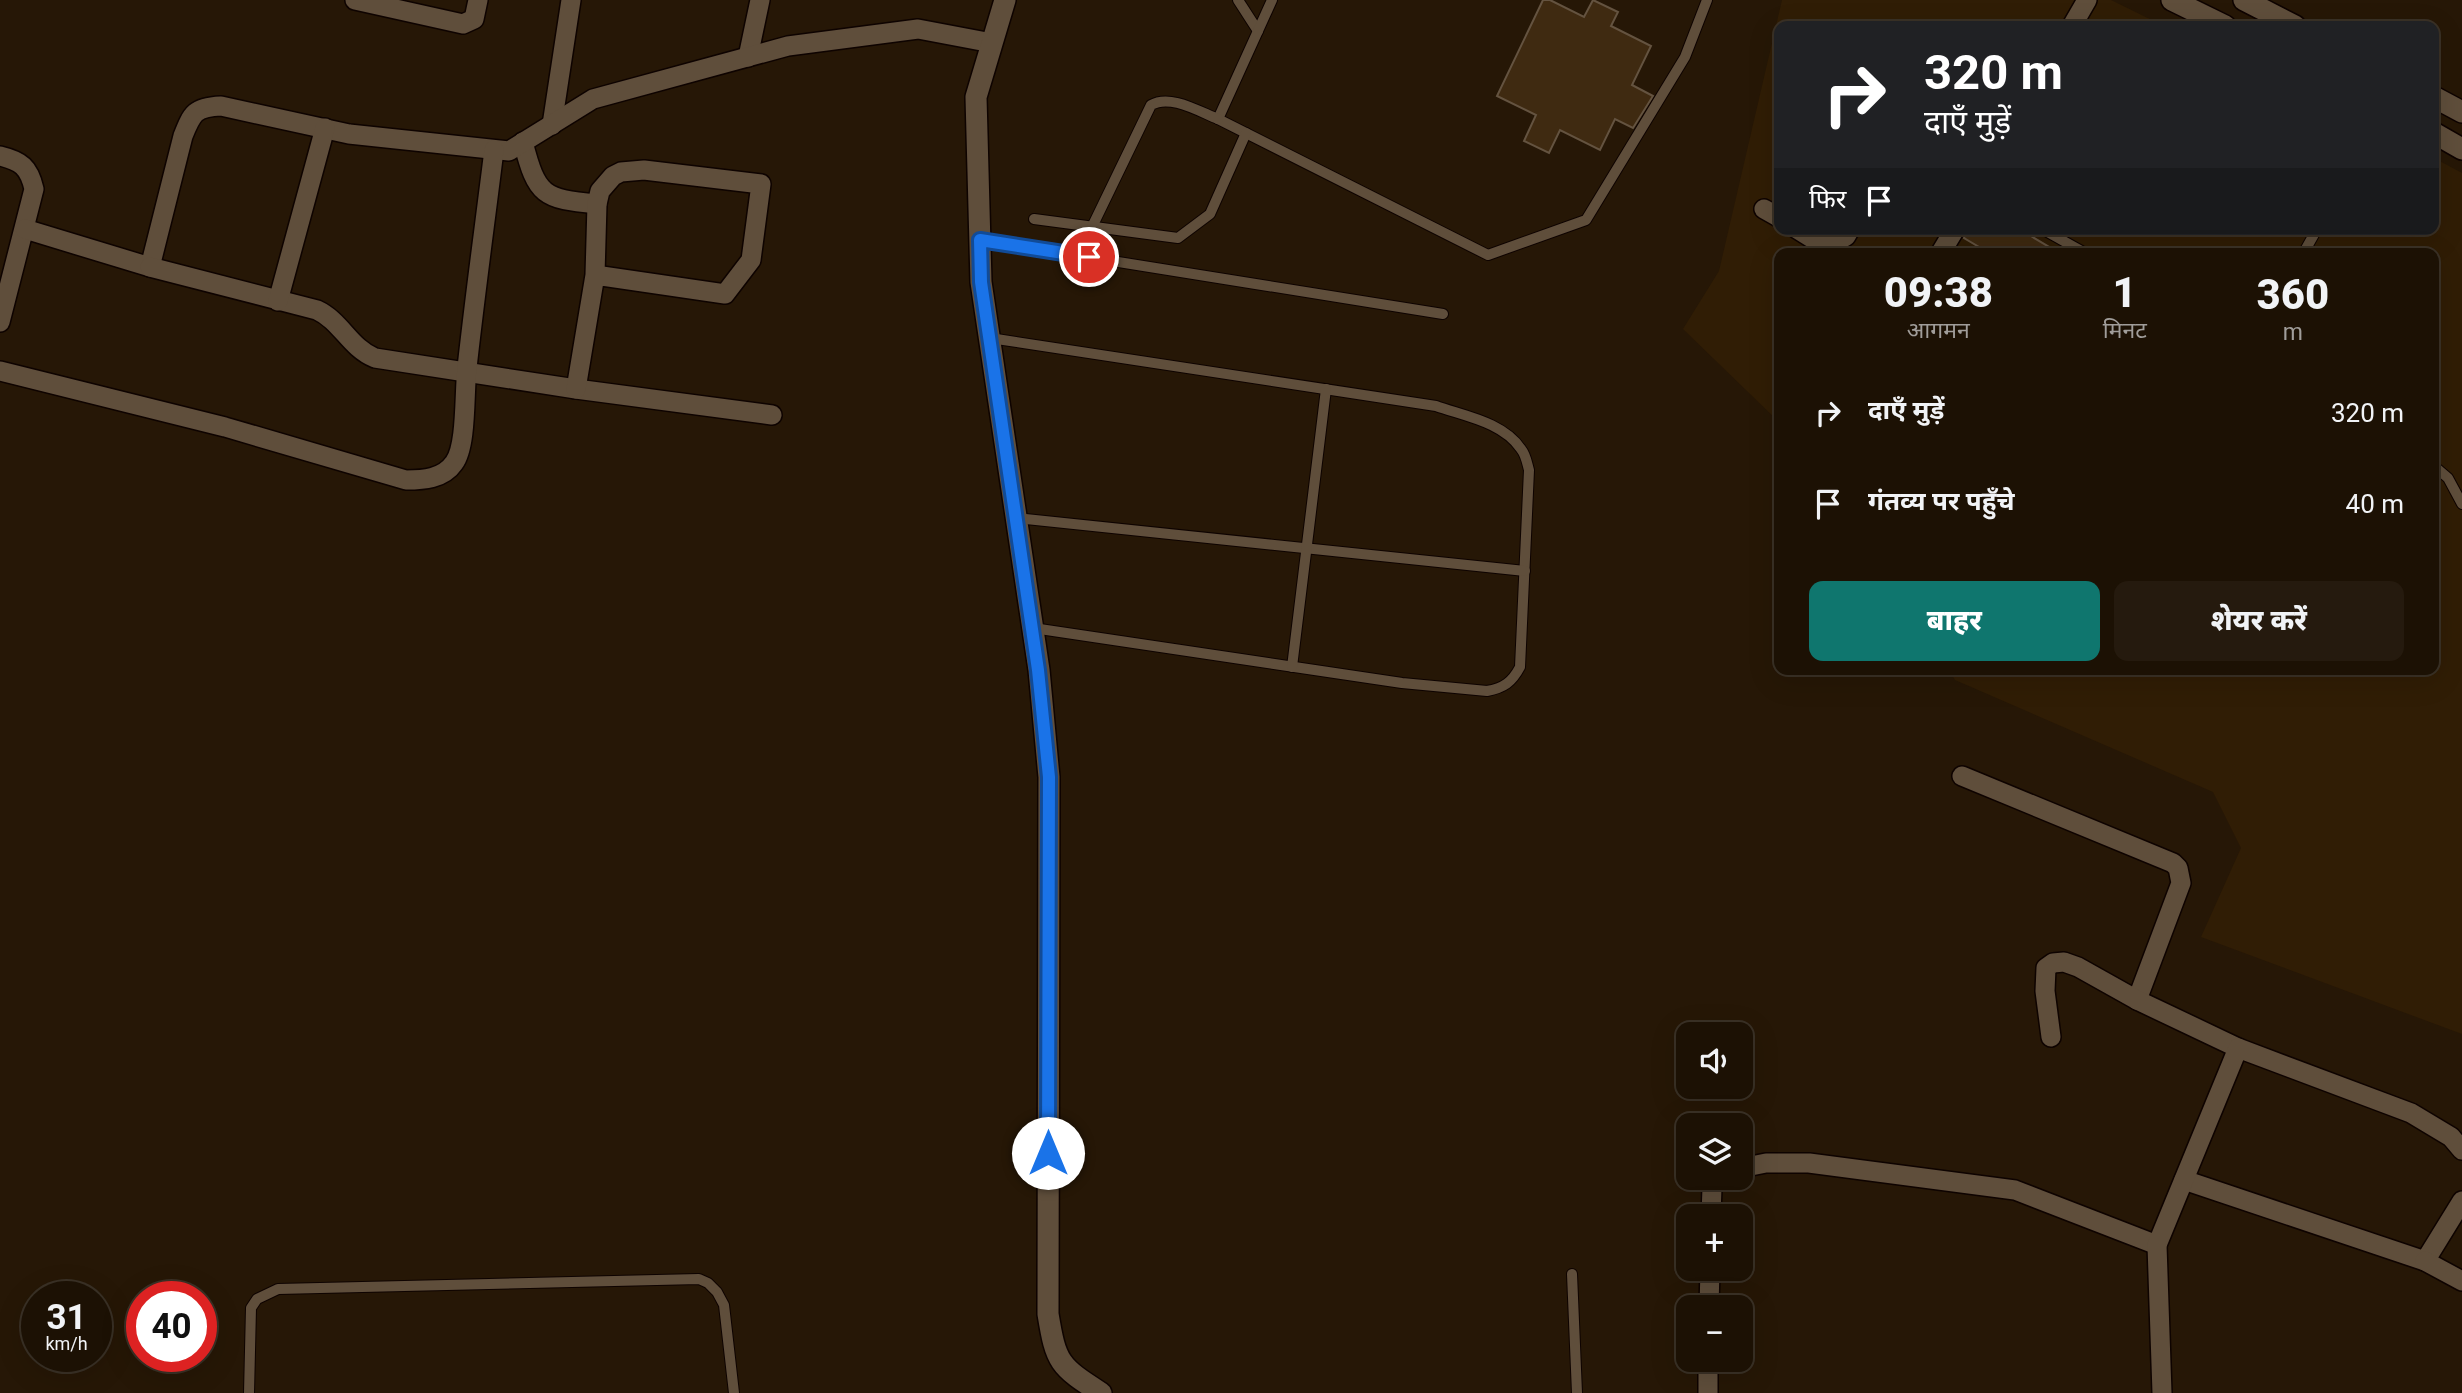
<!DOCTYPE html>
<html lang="hi">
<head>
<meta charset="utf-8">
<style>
	:root { --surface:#1c1104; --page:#251a0e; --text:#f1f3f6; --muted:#a09d9a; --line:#3a3126; --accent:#0f766e }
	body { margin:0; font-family:Roboto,"Noto Sans Devanagari",sans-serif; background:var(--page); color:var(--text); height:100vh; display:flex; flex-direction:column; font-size:26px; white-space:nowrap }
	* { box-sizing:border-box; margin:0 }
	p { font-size:23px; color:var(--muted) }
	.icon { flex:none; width:38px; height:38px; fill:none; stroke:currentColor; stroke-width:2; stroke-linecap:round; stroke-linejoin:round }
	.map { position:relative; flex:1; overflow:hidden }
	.drawer { position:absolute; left:1774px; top:248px; width:665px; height:427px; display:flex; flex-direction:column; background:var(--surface); border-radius:14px; box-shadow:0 7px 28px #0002,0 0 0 2px var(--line) }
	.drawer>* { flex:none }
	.banner { position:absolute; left:1774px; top:21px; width:665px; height:214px; border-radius:14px; box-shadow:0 7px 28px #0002,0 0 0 2px var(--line); background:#202124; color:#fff; overflow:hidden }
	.tools { position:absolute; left:1676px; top:1022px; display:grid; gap:14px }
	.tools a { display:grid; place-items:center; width:77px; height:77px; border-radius:14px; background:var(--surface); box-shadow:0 7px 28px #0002,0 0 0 2px var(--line); font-size:35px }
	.speed { position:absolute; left:21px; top:1281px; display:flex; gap:14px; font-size:35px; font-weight:700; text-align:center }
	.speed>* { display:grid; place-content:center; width:91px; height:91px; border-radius:50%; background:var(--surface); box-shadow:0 7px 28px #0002,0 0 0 2px var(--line); line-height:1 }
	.speed small { font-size:18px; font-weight:400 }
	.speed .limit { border:10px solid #d22; background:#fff; color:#111 }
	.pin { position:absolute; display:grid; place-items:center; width:60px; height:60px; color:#fff; margin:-30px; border:4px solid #fff; border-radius:50%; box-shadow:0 2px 7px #0007 }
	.me { position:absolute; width:77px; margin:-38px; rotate:0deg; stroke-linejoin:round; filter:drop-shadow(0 0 5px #0008) }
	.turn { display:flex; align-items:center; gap:24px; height:147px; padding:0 35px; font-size:32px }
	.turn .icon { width:91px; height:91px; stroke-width:2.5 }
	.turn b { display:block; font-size:49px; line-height:60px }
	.then { display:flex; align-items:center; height:66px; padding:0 35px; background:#0003; gap:14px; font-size:26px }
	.eta { display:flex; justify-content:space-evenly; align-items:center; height:119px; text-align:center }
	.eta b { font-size:42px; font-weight:800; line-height:49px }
	.action { display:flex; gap:14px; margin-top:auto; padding:14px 35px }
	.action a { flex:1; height:80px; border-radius:14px; background:var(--accent); color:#fff; font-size:28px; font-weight:800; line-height:80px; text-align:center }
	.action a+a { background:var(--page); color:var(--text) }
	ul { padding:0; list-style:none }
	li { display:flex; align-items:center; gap:21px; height:91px; padding:0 35px }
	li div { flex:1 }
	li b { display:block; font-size:26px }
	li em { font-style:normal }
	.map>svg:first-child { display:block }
	.built { fill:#301d05 }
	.building { fill:#3f2a11; stroke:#645340; stroke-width:2 }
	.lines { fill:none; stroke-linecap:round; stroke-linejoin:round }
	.lane-casing { stroke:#0e0300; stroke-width:12 }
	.street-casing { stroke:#0e0300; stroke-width:22 }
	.secondary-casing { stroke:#0e0300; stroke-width:24 }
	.lane { stroke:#5f4e3b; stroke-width:10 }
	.street { stroke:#5f4e3b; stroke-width:19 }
	.secondary { stroke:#5f4e3b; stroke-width:21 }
	.route-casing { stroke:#114b97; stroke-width:18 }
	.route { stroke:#1a73e8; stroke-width:12 }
</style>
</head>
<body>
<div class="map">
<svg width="2462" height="1393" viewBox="0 0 2462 1393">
	<rect width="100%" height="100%" fill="#261706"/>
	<polygon class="built" points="1782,0 2111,0 2164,26 1780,26 1780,229 2434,229 2434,158 2462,173 2462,1034 2201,937 2241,848 2213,792 1955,680 1949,670 2434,670 2434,254 1780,254 1780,423 1683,329 1719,271"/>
	<g class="building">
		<polygon points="1543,0 1550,0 1584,17 1593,0 1618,12 1611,26 1651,46 1632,85 1653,96 1633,128 1615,119 1600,150 1560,130 1549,153 1524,141 1536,115 1497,96"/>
		<polygon points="1967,229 2019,229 2061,254 1991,254 1964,238"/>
	</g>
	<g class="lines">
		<g class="lane-casing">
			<g id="lane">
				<polyline points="1238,0 1258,31"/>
				<polyline points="1272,0 1218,119 1488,255 1586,220 1685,57 1707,0"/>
				<polyline points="1034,219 1178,238 1210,214 1246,133"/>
				<path d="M1092,227l59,-122c19,-11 47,6 67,14"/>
				<polyline points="2042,229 2087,254"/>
				<polyline points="981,240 1443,314"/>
				<polyline points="2303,254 2317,229"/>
				<path d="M990,338l446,68c28,10 67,16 85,43 5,6 6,14 8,21l-9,197c-8,15 -16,21 -33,24l-85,-8 -369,-55"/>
				<polyline points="2434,466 2448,478 2462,504"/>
				<polyline points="1016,518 1525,571"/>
				<polyline points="1292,667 1326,389"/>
				<polyline points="1572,1274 1577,1393"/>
				<polyline points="249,1393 251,1308 257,1299 278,1289 699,1279 708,1283 717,1292 724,1305 734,1393"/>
			</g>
		</g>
		<g class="street-casing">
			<g id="street">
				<polyline points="355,0 463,24 474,19 478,0"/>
				<polyline points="2072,26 2087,0"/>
				<polyline points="748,57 760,0"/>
				<polyline points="552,125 571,0"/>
				<path d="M523,142c14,54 20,57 74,62"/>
				<path d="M0,156c21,5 29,11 34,33l-34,133"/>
				<polyline points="1764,209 1780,218"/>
				<path d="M25,229l125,38 33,-131c9,-23 12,-29 38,-30l128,28 160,17 84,-52 195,-53 130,-17 74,14"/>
				<polyline points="1797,229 1813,239 1831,245 1846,236 1850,229"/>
				<polyline points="1940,254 1955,229"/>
				<path d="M150,267l167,43c24,11 33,38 58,48l201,31 196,26"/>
				<polyline points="278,301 325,128"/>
				<path d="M0,371l225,56 181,53c17,0 37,-1 48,-17 13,-17 10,-71 13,-95 8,-73 18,-145 27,-218"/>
				<polyline points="576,389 595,275 725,294 751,260 761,184 644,170 621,172 613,176 600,191 597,204 595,275"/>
				<polyline points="1962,776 2173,863 2178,868 2181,883 2137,1000"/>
				<polyline points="2051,1037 2045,991 2046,968 2053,963 2064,962 2078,967 2137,1000 2238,1048"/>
				<polyline points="1741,1168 1766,1163 1809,1163 2015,1190 2157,1245"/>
				<polyline points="2184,1180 2425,1261 2462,1201"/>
				<polyline points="1711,1216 1712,1187 1718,1178"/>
				<polyline points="2425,1261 2462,1281"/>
				<polyline points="1709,1307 1710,1269"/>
				<polyline points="1708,1393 1708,1360"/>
				<polyline points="2162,1393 2157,1245 2238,1048 2411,1113 2451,1137 2462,1150"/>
			</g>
		</g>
		<g class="secondary-casing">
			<g id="secondary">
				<path d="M1005,0l-29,97 5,185 58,388 10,107 -1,537c8,49 11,52 53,79"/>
				<polyline points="2172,0 2225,26"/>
				<polyline points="2244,0 2295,26"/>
				<polyline points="2434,97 2462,112"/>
				<polyline points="2434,133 2462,149"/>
			</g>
		</g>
		<use href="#lane" class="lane"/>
		<use href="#street" class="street"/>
		<use href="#secondary" class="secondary"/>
	</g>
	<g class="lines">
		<g class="route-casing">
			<polyline id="route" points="1048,1153 1049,777 1038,670 981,282 980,240 1089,257"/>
		</g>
		<use href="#route" class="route"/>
	</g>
</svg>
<div class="tools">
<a><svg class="icon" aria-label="sound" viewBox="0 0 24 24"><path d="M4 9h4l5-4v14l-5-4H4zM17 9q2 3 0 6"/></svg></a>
<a><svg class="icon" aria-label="layers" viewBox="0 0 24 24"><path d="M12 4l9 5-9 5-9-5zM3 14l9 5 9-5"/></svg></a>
<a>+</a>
<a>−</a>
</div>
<div class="speed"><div>31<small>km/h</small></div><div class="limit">40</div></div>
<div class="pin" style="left:1089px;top:257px;background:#d93025"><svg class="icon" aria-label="arrive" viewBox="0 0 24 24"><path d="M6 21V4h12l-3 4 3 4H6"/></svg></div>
<svg class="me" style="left:1048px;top:1153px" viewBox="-20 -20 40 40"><circle r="19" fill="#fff"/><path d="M0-13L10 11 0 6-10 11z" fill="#1a73e8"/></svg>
<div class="banner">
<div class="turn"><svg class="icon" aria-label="right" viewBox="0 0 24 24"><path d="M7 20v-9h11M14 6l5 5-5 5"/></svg><div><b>320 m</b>दाएँ मुड़ें</div></div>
<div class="then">फिर<svg class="icon" aria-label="arrive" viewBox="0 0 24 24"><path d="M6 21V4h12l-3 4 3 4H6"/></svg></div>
</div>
<section class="drawer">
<div class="eta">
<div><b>09:38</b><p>आगमन</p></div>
<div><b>1</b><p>मिनट</p></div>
<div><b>360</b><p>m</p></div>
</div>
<ul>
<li><svg class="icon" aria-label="right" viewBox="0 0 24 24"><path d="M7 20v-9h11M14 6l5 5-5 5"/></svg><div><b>दाएँ मुड़ें</b></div><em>320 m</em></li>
<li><svg class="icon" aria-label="arrive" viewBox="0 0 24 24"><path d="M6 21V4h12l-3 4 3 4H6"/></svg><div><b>गंतव्य पर पहुँचे</b></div><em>40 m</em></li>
</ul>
<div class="action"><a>बाहर</a><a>शेयर करें</a></div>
</section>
</div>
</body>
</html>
